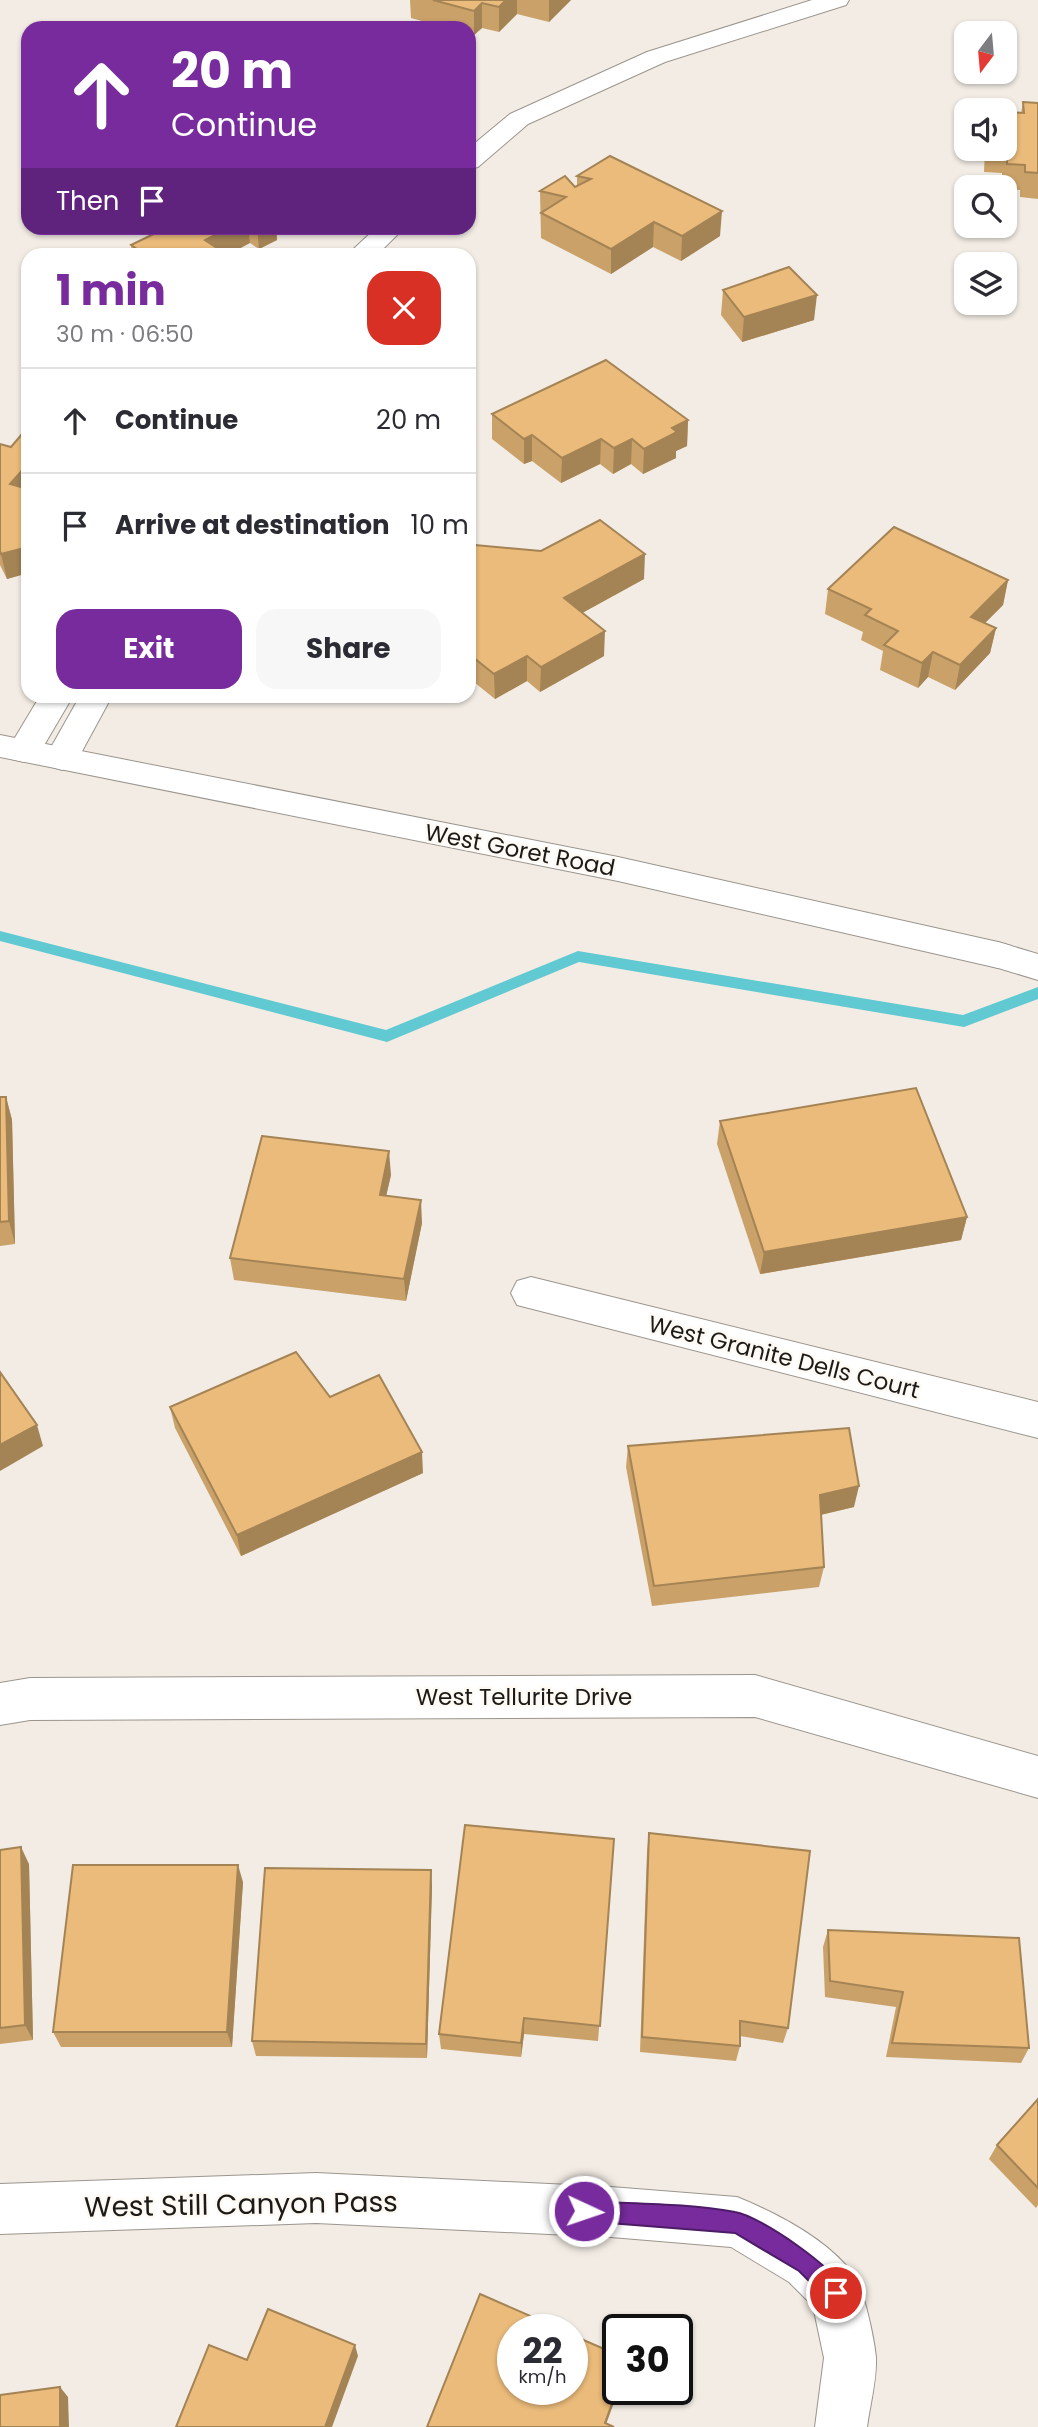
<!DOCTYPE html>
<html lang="en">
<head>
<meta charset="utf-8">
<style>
	:root { --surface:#fff; --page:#f7f7f7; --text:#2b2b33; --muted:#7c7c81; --line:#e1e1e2; --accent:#772b9d }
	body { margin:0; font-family:Poppins,sans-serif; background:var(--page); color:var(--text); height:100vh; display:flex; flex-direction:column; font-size:26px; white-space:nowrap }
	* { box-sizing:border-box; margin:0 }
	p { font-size:23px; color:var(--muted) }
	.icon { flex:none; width:38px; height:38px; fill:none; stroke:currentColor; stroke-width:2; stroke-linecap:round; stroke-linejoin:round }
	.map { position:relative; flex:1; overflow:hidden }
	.side { position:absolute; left:21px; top:248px; width:455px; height:455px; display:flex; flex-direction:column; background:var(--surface); border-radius:21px; box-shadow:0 2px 5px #0004 }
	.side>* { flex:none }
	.guide { position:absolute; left:21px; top:21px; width:455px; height:214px; border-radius:21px; box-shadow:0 2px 5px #0004; background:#772b9d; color:#fff; overflow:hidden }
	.needle { width:46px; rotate:196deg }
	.buttons { position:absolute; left:954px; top:21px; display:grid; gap:14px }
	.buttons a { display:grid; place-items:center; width:63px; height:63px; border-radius:14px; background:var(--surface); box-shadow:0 2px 5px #0004; font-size:35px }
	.speed { position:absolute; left:497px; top:2314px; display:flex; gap:14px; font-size:35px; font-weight:700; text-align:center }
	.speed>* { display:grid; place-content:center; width:91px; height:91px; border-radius:50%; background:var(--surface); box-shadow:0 2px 5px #0004; line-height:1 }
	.speed small { font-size:18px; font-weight:400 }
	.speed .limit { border:4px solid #111; border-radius:10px; background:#fff; color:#111 }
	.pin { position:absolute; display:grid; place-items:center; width:60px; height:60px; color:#fff; margin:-30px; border:4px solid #fff; border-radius:50%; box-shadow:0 2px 7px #0007 }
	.me { position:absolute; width:77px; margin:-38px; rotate:93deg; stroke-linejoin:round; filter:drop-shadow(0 0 5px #0008) }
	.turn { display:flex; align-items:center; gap:24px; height:147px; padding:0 35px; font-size:32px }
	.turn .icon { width:91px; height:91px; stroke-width:2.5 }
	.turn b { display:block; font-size:49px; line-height:60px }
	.then { display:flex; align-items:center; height:66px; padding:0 35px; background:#0003; gap:14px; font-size:26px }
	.round { display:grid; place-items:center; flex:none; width:74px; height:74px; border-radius:21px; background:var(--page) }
	.headline { display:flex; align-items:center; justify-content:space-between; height:119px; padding:0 35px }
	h1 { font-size:42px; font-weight:700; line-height:52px; color:var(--accent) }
	.primary-button { display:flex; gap:14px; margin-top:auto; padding:14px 35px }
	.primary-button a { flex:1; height:80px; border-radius:21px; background:var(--accent); color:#fff; font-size:28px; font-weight:700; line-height:80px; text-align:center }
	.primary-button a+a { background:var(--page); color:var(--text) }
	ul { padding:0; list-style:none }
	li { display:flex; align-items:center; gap:21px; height:105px; padding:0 35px; border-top:2px solid var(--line) }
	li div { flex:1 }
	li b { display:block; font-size:26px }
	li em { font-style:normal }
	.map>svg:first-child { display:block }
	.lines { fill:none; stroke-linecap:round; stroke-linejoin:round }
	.stream { fill:#60c9d2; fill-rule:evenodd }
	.minor-casing { stroke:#9b958e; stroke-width:2 }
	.tertiary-casing { stroke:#9b958e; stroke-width:2 }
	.minor { fill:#fff; fill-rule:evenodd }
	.tertiary { fill:#fff; fill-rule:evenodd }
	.wall { fill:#c9a169 }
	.shaded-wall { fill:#a48355 }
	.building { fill:#eabb7a; stroke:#a48355; stroke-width:2 }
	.route { fill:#772b9d; stroke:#4d1c66; stroke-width:2 }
	.labels { text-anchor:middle; stroke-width:5; stroke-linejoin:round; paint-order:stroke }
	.street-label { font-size:23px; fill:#1c1a18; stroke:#fefaf3 }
	.near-street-label { font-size:28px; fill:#1c1a18; stroke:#fefaf3 }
</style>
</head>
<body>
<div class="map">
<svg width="1038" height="2427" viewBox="0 0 1038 2427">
	<rect width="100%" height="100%" fill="#f2ece4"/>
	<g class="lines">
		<polygon class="stream" points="0,931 386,1030 578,951 963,1015 1038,987 1038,999 964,1027 579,962 387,1042 0,941"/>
		<g class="minor-casing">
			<g id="minor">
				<polygon points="812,0 849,0 846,5 665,62 528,124 478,167 469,169 469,148 510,114 647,52"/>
				<polygon points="376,228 404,228 376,256 346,256"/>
				<polygon points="40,696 73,696 36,759 24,762 12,759 7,751"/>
				<polygon points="80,696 112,696 74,766 62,770 50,766 45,758"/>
				<polygon points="998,942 1038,954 1038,980 985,964 980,955 985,946"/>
				<polygon points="531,1277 1038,1402 1038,1438 517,1305 511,1293 517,1281"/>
				<polygon points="755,1675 1038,1756 1038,1798 755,1717 30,1720 0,1725 0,1683 30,1678"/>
				<path d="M316,2173l295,14 126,10c39,16 90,42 116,77 11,15 21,64 23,83 1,22 -6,48 -9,70h-52l9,-69 -11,-52 -24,-24 -58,-35 -120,-10 -295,-14 -316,11v-50z"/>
			</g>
		</g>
		<g class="tertiary-casing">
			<polygon id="tertiary" points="0,735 618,857 998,942 1011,946 1016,955 1011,964 998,968 618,881 0,757"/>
		</g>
		<use href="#minor" class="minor"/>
		<use href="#tertiary" class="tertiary"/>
	</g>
	<g class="wall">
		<polygon points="410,0 571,0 549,22 517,14 499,32 482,28 474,35 469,34 469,28 447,28 411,18"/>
		<polygon points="1023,102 1038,103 1038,199 1020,197 1020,190 1004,189 1004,187 1002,187 1002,173 984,172 985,149 1004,149 1021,113"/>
		<polygon points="610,156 720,236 681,261 653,247 611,274 541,238 540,191 575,187 577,187 577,176"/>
		<polygon points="166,228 276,228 277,240 259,249 250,243 132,255 131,245"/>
		<polygon points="723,290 814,320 742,342 721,315"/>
		<polygon points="492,414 688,420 687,446 676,451 676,458 643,474 631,464 613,474 600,464 561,483 532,461 524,464 492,439"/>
		<polygon points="28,427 28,573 7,579 0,565 0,444 11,447"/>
		<polygon points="469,548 644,579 582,613 604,656 540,692 527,681 495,699 469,678"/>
		<polygon points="1008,580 1003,605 985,623 996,628 990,653 955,690 928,677 918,688 880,670 883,651 861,640 863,632 825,614 828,589"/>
		<polygon points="0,1097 6,1097 12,1120 15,1244 0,1246"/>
		<polygon points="720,1121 967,1217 961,1240 760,1274 717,1144"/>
		<polygon points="391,1175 386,1196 422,1223 406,1301 234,1280 230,1258"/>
		<polygon points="170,1407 423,1473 241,1556 175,1428"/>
		<polygon points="628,1446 854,1507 821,1515 824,1567 819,1587 652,1606 626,1467"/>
		<polygon points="649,1833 788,2028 783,2043 740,2036 740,2046 736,2061 640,2052 647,1851"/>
		<polygon points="614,1839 598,2041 524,2034 521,2057 441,2049 439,2034"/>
		<polygon points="0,1850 29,1864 33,2040 0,2044"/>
		<polygon points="243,1882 232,2047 61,2047 53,2032"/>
		<polygon points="432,1886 427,2058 256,2056 252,2041"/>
		<polygon points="828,1930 1029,2048 1021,2063 886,2057 896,2007 825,1997 823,1947"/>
		<polygon points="1038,2099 1038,2205 1036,2208 989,2159 997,2145"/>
	</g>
	<g class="shaded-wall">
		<polygon points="506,0 517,0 517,14 499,32 499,7"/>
		<polygon points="549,0 571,0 549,22"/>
		<polygon points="482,3 482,28 474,35 474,11"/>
		<polygon points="722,211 720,236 681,261 682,236"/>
		<polygon points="654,222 653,247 611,274 611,249"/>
		<polygon points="229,228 248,228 250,243 226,256 205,240"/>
		<polygon points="257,228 276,228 277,240 259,249"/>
		<polygon points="817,295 814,320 742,342 744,317"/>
		<polygon points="688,420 687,446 676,451 676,458 643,474 644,449 672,428"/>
		<polygon points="532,435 532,461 524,464 524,439"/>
		<polygon points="601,439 600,464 561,483 562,458"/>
		<polygon points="632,439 631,464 613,474 614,448"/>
		<polygon points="26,466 28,477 28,494 10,484"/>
		<polygon points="28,547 28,573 7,579 1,554"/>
		<polygon points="645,554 644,579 564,623 564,598"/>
		<polygon points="1008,580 1003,605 966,642 971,617"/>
		<polygon points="996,628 990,653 955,690 960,665"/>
		<polygon points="605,631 604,656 540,692 541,667"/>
		<polygon points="933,652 928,677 918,688 922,663"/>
		<polygon points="527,656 527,681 495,699 494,674"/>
		<polygon points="6,1097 12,1120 15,1244 9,1221"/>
		<polygon points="389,1151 391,1175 381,1218 380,1195"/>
		<polygon points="421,1200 422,1223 406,1301 404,1279"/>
		<polygon points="967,1217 961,1240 760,1274 764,1252"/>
		<polygon points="37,1425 43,1446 0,1471 0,1445"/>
		<polygon points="422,1452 423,1473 241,1556 237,1535"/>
		<polygon points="859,1486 854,1507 815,1516 820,1495"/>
		<polygon points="21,1847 29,1864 33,2040 25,2025"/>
		<polygon points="238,1865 243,1882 232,2047 227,2032"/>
		<polygon points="431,1870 432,1886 427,2058 426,2044"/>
		<polygon points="524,2018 524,2034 521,2057 521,2043"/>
		<polygon points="355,2345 358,2356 332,2427 325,2427"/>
		<polygon points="60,2387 68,2397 69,2427 60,2427"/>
		<polygon points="618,2389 619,2389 605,2427 605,2423"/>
	</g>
	<g class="building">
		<polygon points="433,0 506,0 499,7 482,3 474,11"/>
		<polygon points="1023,102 1038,103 1038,173 1025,172 1025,165 1007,164 1007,148 1004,148 1004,112 1024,113"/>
		<polygon points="610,156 722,211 682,236 654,222 611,249 541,213 566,197 540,191 565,176 575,187 591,179 577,176"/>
		<polygon points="166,228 229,228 205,240 229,256 131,256 140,251 131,245"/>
		<polygon points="789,267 817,295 744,317 723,290"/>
		<polygon points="606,360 688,420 672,428 677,432 644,449 632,439 614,448 601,439 562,458 532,435 524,439 492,414"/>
		<polygon points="28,427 28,466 26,466 10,484 28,489 28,547 1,554 0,551 0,444 11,447"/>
		<polygon points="600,520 645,554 564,598 605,631 541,667 527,656 494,674 469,654 469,548 475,545 541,551"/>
		<polygon points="894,527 1008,580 971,617 996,628 960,665 933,652 922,663 884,645 898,631 865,615 871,609 828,589"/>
		<polygon points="916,1088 967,1217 764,1252 720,1121"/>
		<polygon points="0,1097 6,1097 9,1221 0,1222"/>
		<polygon points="262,1136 389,1151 380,1195 421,1200 404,1279 230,1258"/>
		<polygon points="296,1352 330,1397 379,1375 422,1452 237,1535 170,1407"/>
		<polygon points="0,1372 37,1425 0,1445"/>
		<polygon points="849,1428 859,1486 820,1495 824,1567 654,1586 628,1446"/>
		<polygon points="465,1825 614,1839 600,2026 524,2018 521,2043 439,2034"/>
		<polygon points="649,1833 810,1851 788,2028 740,2021 740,2046 642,2037"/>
		<polygon points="21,1847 25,2025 0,2028 0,1850"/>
		<polygon points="73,1865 238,1865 227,2032 53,2032"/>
		<polygon points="265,1868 431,1870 426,2044 252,2041"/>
		<polygon points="828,1930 1019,1938 1029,2048 892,2043 903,1992 830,1981"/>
		<polygon points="1038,2099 1038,2188 997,2145"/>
		<polygon points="480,2294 560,2329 513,2329 513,2389 572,2389 572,2335 618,2355 618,2387 605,2423 614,2427 427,2427"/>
		<polygon points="268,2309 355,2345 325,2427 176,2427 209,2345 247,2360"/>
		<polygon points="60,2387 60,2427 0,2427 0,2395"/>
	</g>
	<path class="route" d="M584,2201c49,3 102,2 151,11 25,4 102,57 112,81l-3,8 -8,3 -7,-3 -30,-30 -64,-38 -151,-12 -8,-3 -3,-7 3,-7z"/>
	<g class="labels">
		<g class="street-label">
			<text transform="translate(520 850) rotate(11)" y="8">West Goret Road</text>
			<text transform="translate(784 1357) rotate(14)" y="8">West Granite Dells Court</text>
			<text x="524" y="1705">West Tellurite Drive</text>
		</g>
		<g class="near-street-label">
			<text transform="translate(241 2204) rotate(-1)" y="10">West Still Canyon Pass</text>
		</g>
	</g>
</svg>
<div class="buttons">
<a><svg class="needle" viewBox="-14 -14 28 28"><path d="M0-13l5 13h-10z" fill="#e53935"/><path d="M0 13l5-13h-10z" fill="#7c7c81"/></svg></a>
<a><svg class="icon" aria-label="sound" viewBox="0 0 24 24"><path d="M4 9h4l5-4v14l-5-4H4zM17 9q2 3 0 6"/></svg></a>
<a><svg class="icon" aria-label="search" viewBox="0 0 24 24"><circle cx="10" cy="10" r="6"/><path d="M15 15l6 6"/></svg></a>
<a><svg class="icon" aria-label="layers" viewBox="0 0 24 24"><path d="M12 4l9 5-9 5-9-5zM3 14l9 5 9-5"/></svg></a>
</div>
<div class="speed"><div>22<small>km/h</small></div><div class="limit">30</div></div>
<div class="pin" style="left:836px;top:2293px;background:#d93025"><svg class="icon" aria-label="arrive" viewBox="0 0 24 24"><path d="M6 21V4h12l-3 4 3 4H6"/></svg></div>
<svg class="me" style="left:584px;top:2211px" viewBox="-20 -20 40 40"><circle r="17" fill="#772b9d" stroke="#fff" stroke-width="3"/><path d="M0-11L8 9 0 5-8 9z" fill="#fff"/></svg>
<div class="guide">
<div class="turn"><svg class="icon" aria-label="ahead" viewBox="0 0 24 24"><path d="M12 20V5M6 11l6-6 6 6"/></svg><div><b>20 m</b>Continue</div></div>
<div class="then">Then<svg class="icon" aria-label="arrive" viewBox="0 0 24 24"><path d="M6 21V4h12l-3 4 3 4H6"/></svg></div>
</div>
<section class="side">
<div class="headline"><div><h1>1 min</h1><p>30 m · 06:50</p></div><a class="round" style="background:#d93025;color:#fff"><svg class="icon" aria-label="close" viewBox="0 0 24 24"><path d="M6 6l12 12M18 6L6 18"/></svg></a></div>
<ul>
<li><svg class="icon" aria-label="ahead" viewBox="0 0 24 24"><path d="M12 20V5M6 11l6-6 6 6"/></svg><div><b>Continue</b></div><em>20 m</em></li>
<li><svg class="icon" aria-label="arrive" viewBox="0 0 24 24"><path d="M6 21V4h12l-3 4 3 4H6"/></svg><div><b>Arrive at destination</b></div><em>10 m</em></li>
</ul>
<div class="primary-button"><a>Exit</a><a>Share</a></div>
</section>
</div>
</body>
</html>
